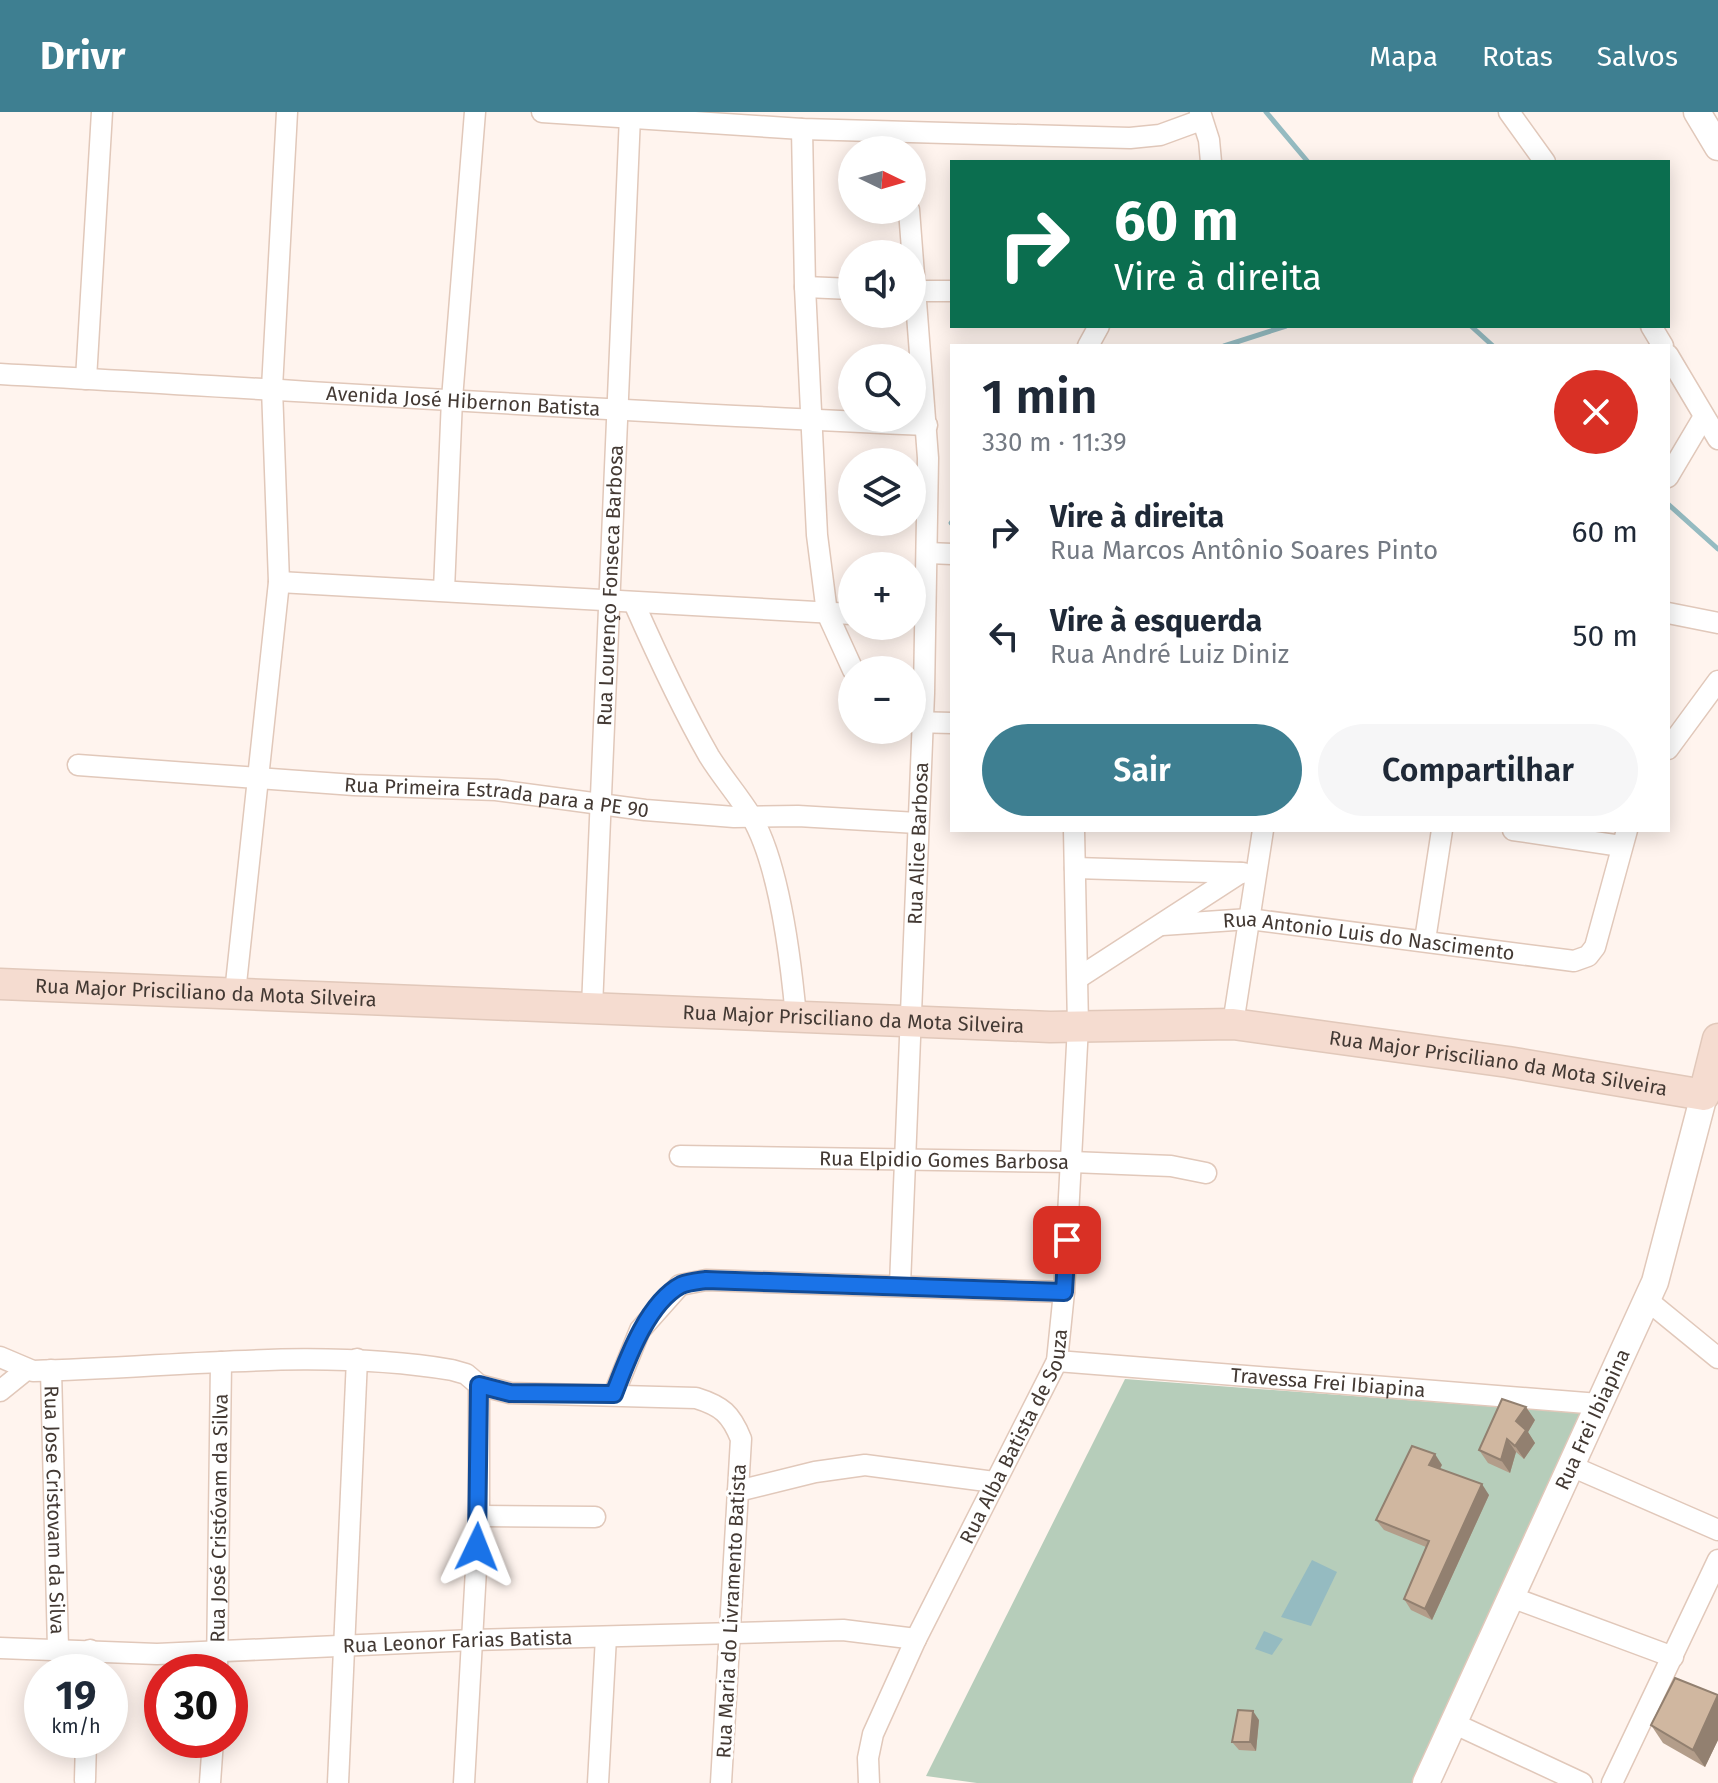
<!DOCTYPE html>
<html lang="pt">
<head>
<meta charset="utf-8">
<style>
	:root { --surface:#fff; --page:#f6f6f7; --text:#1f2937; --muted:#747a83; --accent:#3e7f91 }
	body { margin:0; font-family:"Fira Sans",sans-serif; background:var(--page); color:var(--text); height:100vh; display:flex; flex-direction:column; font-size:30px; white-space:nowrap }
	* { box-sizing:border-box; margin:0 }
	p { font-size:26px; color:var(--muted) }
	.icon { flex:none; width:44px; height:44px; fill:none; stroke:currentColor; stroke-width:2; stroke-linecap:round; stroke-linejoin:round }
	.map { position:relative; flex:1; overflow:hidden }
	.panel { position:absolute; left:950px; top:232px; width:720px; height:488px; display:flex; flex-direction:column; background:var(--surface); border-radius:0px; box-shadow:0 4px 20px #0003 }
	.panel>* { flex:none }
	.guide { position:absolute; left:950px; top:48px; width:720px; height:168px; border-radius:0px; box-shadow:0 4px 20px #0003; background:#0b6e4f; color:#fff; overflow:hidden }
	.needle { width:52px; rotate:95deg }
	.tools { position:absolute; left:838px; top:24px; display:grid; gap:16px }
	.tools a { display:grid; place-items:center; width:88px; height:88px; border-radius:50%; background:var(--surface); box-shadow:0 4px 20px #0003; font-size:40px }
	.speed { position:absolute; left:24px; top:1542px; display:flex; gap:16px; font-size:40px; font-weight:700; text-align:center }
	.speed>* { display:grid; place-content:center; width:104px; height:104px; border-radius:50%; background:var(--surface); box-shadow:0 4px 20px #0003; line-height:1 }
	.speed small { font-size:20px; font-weight:400 }
	.speed .limit { border:12px solid #d22; background:#fff; color:#111 }
	.pin { position:absolute; display:grid; place-items:center; width:68px; height:68px; color:#fff; margin:-34px; border-radius:16px; box-shadow:0 4px 12px #0006 }
	.me { position:absolute; width:88px; margin:-44px; rotate:2deg; stroke-linejoin:round; filter:drop-shadow(0 0 6px #0008) }
	.turn { display:flex; align-items:center; gap:28px; height:168px; padding:0 32px; font-size:36px }
	.turn .icon { width:104px; height:104px; stroke-width:2.5 }
	.turn b { display:block; font-size:56px; line-height:68px }
	.round { display:grid; place-items:center; flex:none; width:84px; height:84px; border-radius:42px; background:var(--page) }
	.overview { display:flex; align-items:center; justify-content:space-between; height:136px; padding:0 32px }
	h1 { font-size:48px; font-weight:600; line-height:60px }
	.button { display:flex; gap:16px; margin-top:auto; padding:16px 32px }
	.button a { flex:1; height:92px; border-radius:48px; background:var(--accent); color:#fff; font-size:32px; font-weight:600; line-height:92px; text-align:center }
	.button a+a { background:var(--page); color:var(--text) }
	ul { padding:0; list-style:none }
	li { display:flex; align-items:center; gap:24px; height:104px; padding:0 32px }
	li div { flex:1 }
	li b { display:block; font-size:30px }
	li em { font-style:normal }
	header { display:flex; align-items:center; gap:48px; box-sizing:border-box; height:112px; padding:0 40px; background:var(--accent); color:#fff }
	header strong { font-size:38px }
	nav { display:flex; gap:44px; margin-inline-start:auto; font-size:28px }
	.map>svg:first-child { display:block }
	.green { fill:#b6cdba }
	.water { fill:#95bbc1 }
	.lines { fill:none; stroke-linecap:round; stroke-linejoin:round }
	.stream { stroke:#95bbc1; stroke-width:5 }
	.minor-casing { stroke:#e1c8ba; stroke-width:23 }
	.tertiary-casing { stroke:#e1c8ba; stroke-width:29 }
	.secondary-casing { stroke:#e1c8ba; stroke-width:33 }
	.minor { stroke:#fff; stroke-width:20 }
	.tertiary { stroke:#fff; stroke-width:26 }
	.secondary { stroke:#f5dcd0; stroke-width:30 }
	.wall { fill:#b39d8a }
	.shaded-wall { fill:#928070 }
	.building { fill:#d0b7a0; stroke:#928070; stroke-width:2 }
	.route-casing { stroke:#114b97; stroke-width:20 }
	.route { stroke:#1a73e8; stroke-width:14 }
	.labels { text-anchor:middle; stroke-width:6; stroke-linejoin:round; paint-order:stroke }
	.street-label { font-size:20px; fill:#433933; stroke:#fff }
</style>
</head>
<body>
<header>
<strong>Drivr</strong>
<nav><a>Mapa</a><a>Rotas</a><a>Salvos</a></nav>
</header>
<div class="map">
<svg width="1718" height="1671" viewBox="0 0 1718 1671">
	<rect width="100%" height="100%" fill="#fff4ee"/>
	<polygon class="green" points="1125,1267 1581,1301 1417,1671 977,1671 926,1664"/>
	<g class="water">
		<polygon points="1312,1448 1337,1460 1311,1514 1281,1505"/>
		<polygon points="1264,1519 1283,1527 1272,1543 1255,1537"/>
	</g>
	<g class="lines">
		<g class="stream">
			<polyline points="1266,0 1308,50"/>
			<polyline points="1471,214 1493,234"/>
			<polyline points="1224,234 1286,214"/>
			<polyline points="1668,392 1718,437"/>
			<polyline points="951,411 952,410"/>
		</g>
		<g class="minor-casing">
			<g id="minor">
				<polyline points="542,0 802,17 1130,26 1160,23 1201,8"/>
				<polyline points="1200,0 1209,28 1211,50"/>
				<polyline points="1509,0 1545,50"/>
				<polyline points="802,17 805,175 817,423 827,501 853,558"/>
				<polyline points="805,175 852,177"/>
				<polyline points="912,179 952,179"/>
				<polyline points="1651,214 1663,234"/>
				<polyline points="1088,234 1099,214"/>
				<polyline points="1668,243 1718,327"/>
				<path id="s1" d="M0,262c309,17 618,38 927,51"/>
				<polyline points="86,267 102,0"/>
				<polyline points="1668,365 1703,306"/>
				<polyline points="928,441 952,442"/>
				<polyline points="279,470 852,502"/>
				<polyline points="444,478 452,287 475,0"/>
				<path d="M634,491c23,52 47,104 75,153 13,21 29,39 42,60 28,47 40,146 45,201"/>
				<polyline points="1668,501 1718,511"/>
				<polyline points="912,610 952,611"/>
				<polyline points="1668,637 1718,569"/>
				<path id="s2" d="M78,653l276,20 142,5 149,20 89,7 64,-1 119,7"/>
				<polyline points="1513,718 1621,734"/>
				<polyline points="1075,756 1243,761"/>
				<path id="s3" d="M1162,813l87,-6 325,42 14,-5 7,-9 32,-117"/>
				<polyline points="1425,828 1442,718"/>
				<polyline points="1078,866 1240,761"/>
				<polyline points="235,881 279,470 272,276 287,0"/>
				<path id="s4" d="M592,895l38,-891"/>
				<polyline points="1233,912 1263,718"/>
				<path id="s5" d="M680,1044l392,6 99,4 35,7"/>
				<path id="s6" d="M900,1173l24,-592 4,-235 -19,-248"/>
				<polyline points="1647,1188 1718,1246"/>
				<path d="M0,1245l33,14c140,-3 280,-24 419,-1l14,4 13,11 31,8 186,5c26,8 35,16 45,41l-20,344"/>
				<path id="s7" d="M1057,1249l542,43"/>
				<path id="s8" d="M51,1258l7,278"/>
				<polyline points="0,1279 26,1258"/>
				<polyline points="614,1282 640,1218 680,1173 706,1168 1064,1180"/>
				<polyline points="1571,1354 1718,1418"/>
				<polyline points="738,1379 815,1360 865,1353 994,1370"/>
				<polyline points="479,1404 595,1405"/>
				<polyline points="1511,1485 1673,1545"/>
				<path id="s9" d="M0,1536l157,6 316,-14 370,-10 73,9"/>
				<polyline points="89,1560 90,1538"/>
				<path id="s10" d="M217,1560l4,-310"/>
				<polyline points="1453,1611 1582,1671"/>
				<polyline points="85,1668 86,1628"/>
				<polyline points="210,1671 213,1628"/>
				<polyline points="338,1671 357,1247"/>
				<polyline points="464,1671 479,1404 479,1273"/>
				<polyline points="598,1671 606,1525"/>
				<path id="s11" d="M869,1671l-1,-25 5,-24 43,-95 141,-278 7,-69 14,-266 -4,-196"/>
				<polyline points="1612,1671 1718,1448"/>
			</g>
		</g>
		<g class="tertiary-casing">
			<g id="tertiary">
				<polyline points="1697,0 1718,35"/>
				<path id="s12" d="M1426,1671l229,-501 49,-187"/>
			</g>
		</g>
		<g class="secondary-casing">
			<g id="secondary">
				<path id="s13" d="M0,872l1050,43 183,-3 275,38 196,33 14,-56"/>
			</g>
		</g>
		<use href="#minor" class="minor"/>
		<use href="#tertiary" class="tertiary"/>
		<use href="#secondary" class="secondary"/>
	</g>
	<g class="wall">
		<polygon points="1535,1308 1528,1320 1535,1331 1524,1347 1516,1340 1510,1361 1488,1351 1479,1338"/>
		<polygon points="1442,1353 1440,1357 1489,1383 1432,1508 1411,1498 1404,1487 1426,1435 1384,1418 1376,1408"/>
		<polygon points="1718,1583 1718,1628 1705,1655 1663,1631 1651,1613"/>
		<polygon points="1259,1608 1256,1639 1239,1638 1232,1630"/>
	</g>
	<g class="shaded-wall">
		<polygon points="1526,1295 1535,1308 1528,1320 1535,1331 1524,1347 1515,1334 1516,1309"/>
		<polygon points="1507,1327 1516,1340 1510,1361 1501,1348"/>
		<polygon points="1435,1342 1442,1353 1436,1363 1429,1353"/>
		<polygon points="1482,1372 1489,1383 1432,1508 1425,1497"/>
		<polygon points="1718,1584 1718,1628 1705,1655 1693,1638"/>
		<polygon points="1253,1599 1259,1608 1256,1639 1250,1630"/>
	</g>
	<g class="building">
		<polygon points="1502,1287 1526,1295 1516,1309 1526,1318 1515,1334 1507,1327 1501,1348 1479,1338"/>
		<polygon points="1412,1334 1435,1342 1429,1353 1482,1372 1425,1497 1404,1487 1429,1429 1376,1408"/>
		<polygon points="1675,1566 1718,1583 1693,1638 1651,1613"/>
		<polygon points="1238,1598 1253,1599 1250,1630 1232,1630"/>
	</g>
	<g class="lines">
		<g class="route-casing">
			<path id="route" d="M477,1435l2,-162 31,8 104,1c13,-34 33,-91 67,-109 7,-3 18,-4 25,-5l358,12 3,-52"/>
		</g>
		<use href="#route" class="route"/>
	</g>
	<g class="labels">
		<g class="street-label">
			<text dy="7" stroke="none"><textPath href="#s1" startOffset="464">Avenida José Hibernon Batista</textPath></text>
			<text dy="7" stroke="none"><textPath href="#s4" startOffset="422">Rua Lourenço Fonseca Barbosa</textPath></text>
			<text dy="7" stroke="none"><textPath href="#s2" startOffset="420">Rua Primeira Estrada para a PE 90</textPath></text>
			<text dy="7" stroke="none"><textPath href="#s6" startOffset="442">Rua Alice Barbosa</textPath></text>
			<text dy="7" stroke="none"><textPath href="#s3" startOffset="208">Rua Antonio Luis do Nascimento</textPath></text>
			<text dy="7" stroke="none"><textPath href="#s13" startOffset="206">Rua Major Prisciliano da Mota Silveira</textPath></text>
			<text dy="7" stroke="none"><textPath href="#s13" startOffset="854">Rua Major Prisciliano da Mota Silveira</textPath></text>
			<text dy="7" stroke="none"><textPath href="#s13" startOffset="1502">Rua Major Prisciliano da Mota Silveira</textPath></text>
			<text dy="7" stroke="none"><textPath href="#s5" startOffset="264">Rua Elpidio Gomes Barbosa</textPath></text>
			<text dy="7" stroke="none"><textPath href="#s7" startOffset="272">Travessa Frei Ibiapina</textPath></text>
			<text dy="7" stroke="none"><textPath href="#s12" startOffset="400">Rua Frei Ibiapina</textPath></text>
			<text dy="7" stroke="none"><textPath href="#s11" startOffset="380">Rua Alba Batista de Souza</textPath></text>
			<text dy="7" stroke="none"><textPath href="#s8" startOffset="140">Rua Jose Cristovam da Silva</textPath></text>
			<text dy="7" stroke="none"><textPath href="#s10" startOffset="154">Rua José Cristóvam da Silva</textPath></text>
			<text transform="translate(731 1499) rotate(-87)" y="7">Rua Maria do Livramento Batista</text>
			<text dy="7" stroke="none"><textPath href="#s9" startOffset="458">Rua Leonor Farias Batista</textPath></text>
		</g>
	</g>
</svg>
<div class="tools">
<a><svg class="needle" viewBox="-14 -14 28 28"><path d="M0-13l5 13h-10z" fill="#e53935"/><path d="M0 13l5-13h-10z" fill="#747a83"/></svg></a>
<a><svg class="icon" aria-label="sound" viewBox="0 0 24 24"><path d="M4 9h4l5-4v14l-5-4H4zM17 9q2 3 0 6"/></svg></a>
<a><svg class="icon" aria-label="search" viewBox="0 0 24 24"><circle cx="10" cy="10" r="6"/><path d="M15 15l6 6"/></svg></a>
<a><svg class="icon" aria-label="layers" viewBox="0 0 24 24"><path d="M12 4l9 5-9 5-9-5zM3 14l9 5 9-5"/></svg></a>
<a>+</a>
<a>−</a>
</div>
<div class="speed"><div>19<small>km/h</small></div><div class="limit">30</div></div>
<div class="pin" style="left:1067px;top:1128px;background:#d93025"><svg class="icon" aria-label="arrive" viewBox="0 0 24 24"><path d="M6 21V4h12l-3 4 3 4H6"/></svg></div>
<svg class="me" style="left:477px;top:1435px" viewBox="-20 -20 40 40"><path d="M0-17L14 15 0 8-14 15z" fill="#1a73e8" stroke="#fff" stroke-width="4"/></svg>
<div class="guide">
<div class="turn"><svg class="icon" aria-label="right" viewBox="0 0 24 24"><path d="M7 20v-9h11M14 6l5 5-5 5"/></svg><div><b>60 m</b>Vire à direita</div></div>
</div>
<section class="panel">
<div class="overview"><div><h1>1 min</h1><p>330 m · 11:39</p></div><a class="round" style="background:#d93025;color:#fff"><svg class="icon" aria-label="close" viewBox="0 0 24 24"><path d="M6 6l12 12M18 6L6 18"/></svg></a></div>
<ul>
<li><svg class="icon" aria-label="right" viewBox="0 0 24 24"><path d="M7 20v-9h11M14 6l5 5-5 5"/></svg><div><b>Vire à direita</b><p>Rua Marcos Antônio Soares Pinto</p></div><em>60 m</em></li>
<li><svg class="icon" aria-label="left" viewBox="0 0 24 24"><path d="M17 20v-9H6M10 6l-5 5 5 5"/></svg><div><b>Vire à esquerda</b><p>Rua André Luiz Diniz</p></div><em>50 m</em></li>
</ul>
<div class="button"><a>Sair</a><a>Compartilhar</a></div>
</section>
</div>
</body>
</html>
